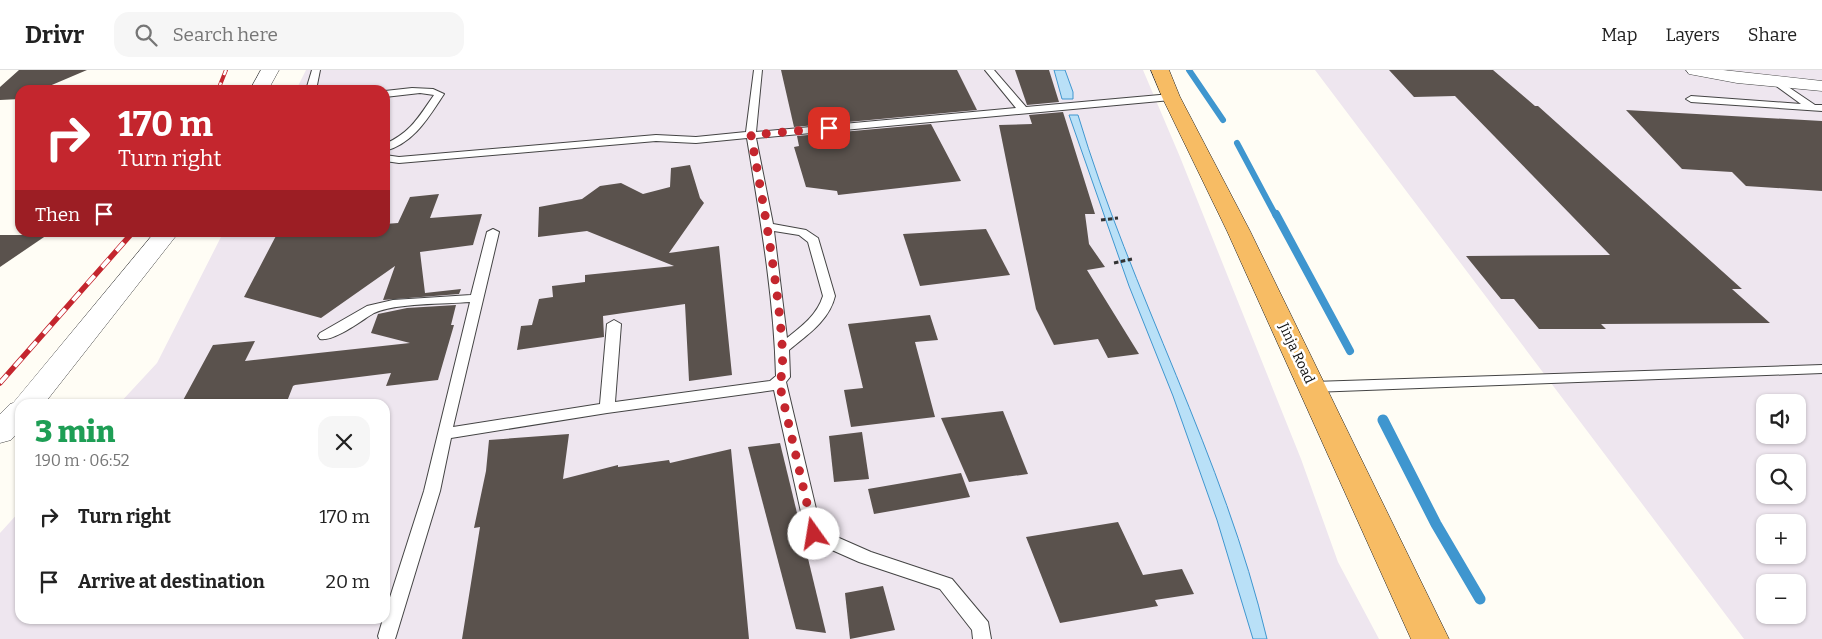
<!DOCTYPE html>
<html lang="en">
<head>
<meta charset="utf-8">
<style>
	:root { --surface:#fff; --page:#f6f6f6; --text:#222; --muted:#767676; --line:#e0e0e0 }
	body { margin:0; font-family:Bitter,serif; background:var(--page); color:var(--text); height:100vh; display:flex; flex-direction:column; font-size:19px; white-space:nowrap }
	* { box-sizing:border-box; margin:0 }
	p { font-size:16px; color:var(--muted) }
	.icon { flex:none; width:28px; height:28px; fill:none; stroke:currentColor; stroke-width:2; stroke-linecap:round; stroke-linejoin:round }
	.map { position:relative; flex:1; overflow:hidden }
	.side { position:absolute; left:15px; top:329px; width:375px; height:225px; display:flex; flex-direction:column; background:var(--surface); border-radius:15px; box-shadow:0 1px 4px #0004 }
	.side>* { flex:none }
	.banner { position:absolute; left:15px; top:15px; width:375px; height:152px; border-radius:15px; box-shadow:0 1px 4px #0004; background:#c4262e; color:#fff; overflow:hidden }
	.controls { position:absolute; left:1756px; top:324px; display:grid; gap:10px }
	.controls a { display:grid; place-items:center; width:50px; height:50px; border-radius:10px; background:var(--surface); box-shadow:0 1px 4px #0004; font-size:25px }
	.pin { position:absolute; display:grid; place-items:center; width:42px; height:42px; color:#fff; margin:-21px; border-radius:10px; box-shadow:0 2px 8px #0006 }
	.me { position:absolute; width:55px; margin:-28px; rotate:347deg; stroke-linejoin:round; filter:drop-shadow(0 0 4px #0008) }
	.turn { display:flex; align-items:center; gap:18px; height:105px; padding:0 20px; font-size:22px }
	.turn .icon { width:65px; height:65px; stroke-width:2.5 }
	.turn b { display:block; font-size:35px; line-height:42px }
	.then { display:flex; align-items:center; height:48px; padding:0 20px; background:#0003; gap:10px; font-size:19px }
	.round { display:grid; place-items:center; flex:none; width:52px; height:52px; border-radius:15px; background:var(--page) }
	.headline { display:flex; align-items:center; justify-content:space-between; height:85px; padding:0 20px }
	h1 { font-size:30px; font-weight:800; line-height:38px; color:#1e9e55 }
	ul { padding:0; list-style:none }
	li { display:flex; align-items:center; gap:15px; height:65px; padding:0 20px }
	li div { flex:1 }
	li b { display:block; font-size:19px }
	li em { font-style:normal }
	header { display:flex; align-items:center; gap:30px; box-sizing:border-box; height:70px; padding:0 25px; background:var(--surface); border-bottom:1px solid var(--line) }
	header strong { font-size:24px }
	nav { display:flex; gap:28px; margin-inline-start:auto; font-size:18px }
	.search { width:350px; height:45px; background:var(--page); display:flex; align-items:center; gap:12px; box-sizing:border-box; padding:0 18px; border-radius:15px; color:var(--muted); font-size:19px }
	.map>svg:first-child { display:block }
	.industrial { fill:#eee6ef; fill-rule:evenodd }
	.water { fill:#b9e0f7; stroke:#3f96cf }
	.lines { fill:none; stroke-linecap:round; stroke-linejoin:round }
	.stream-far2 { stroke:#3f96cf; stroke-width:6 }
	.stream-far1 { stroke:#3f96cf; stroke-width:8 }
	.stream { stroke:#3f96cf; stroke-width:11 }
	.building { fill:#5a524d }
	.service-casing { stroke:#444; stroke-width:2 }
	.minor-casing { stroke:#444; stroke-width:1 }
	.trunk-casing { stroke:#222; stroke-width:1 }
	.path { stroke:#333; stroke-width:3; stroke-dasharray:4.5 2.5; stroke-linecap:butt }
	.service { fill:#fff; fill-rule:evenodd }
	.minor { fill:#fff; fill-rule:evenodd }
	.trunk { fill:#f7bc64; fill-rule:evenodd }
	.rail-far1-casing { stroke:#c4262e; stroke-width:4 }
	.rail-casing { stroke:#c4262e; stroke-width:5.5 }
	.rail-far1 { stroke:#fff; stroke-width:2.5; stroke-dasharray:8; stroke-linecap:butt }
	.rail { stroke:#fff; stroke-width:4; stroke-dasharray:11; stroke-linecap:butt }
	.route { stroke:#c4262e; stroke-width:9; stroke-dasharray:0 16.2 }
	.labels { text-anchor:middle; stroke-width:5; stroke-linejoin:round; paint-order:stroke }
	.street-label { font-size:14px; fill:#111; stroke:#fff }
</style>
</head>
<body>
<header>
<strong>Drivr</strong>
<div class="search"><svg class="icon" aria-label="search" viewBox="0 0 24 24"><circle cx="10" cy="10" r="6"/><path d="M15 15l6 6"/></svg>Search here</div>
<nav><a>Map</a><a>Layers</a><a>Share</a></nav>
</header>
<div class="map">
<svg width="1822" height="569" viewBox="0 0 1822 569">
	<rect width="100%" height="100%" fill="#fffdf5"/>
	<g class="industrial">
		<polygon points="306,0 1143,0 1180,87 1301,389 1338,492 1379,569 0,569 0,463 20,441 20,549 385,549 385,334 119,334 157,293 223,163 385,162 385,20 296,20"/>
		<path d="M1315,0h507v569h-78zM1765,332h33v33h-33zM1765,392h33v33h-33zM1765,452h33v33h-33zM1765,512h33v33h-33z"/>
	</g>
	<g class="water">
		<polygon points="1054,0 1065,0 1073,22 1073,29 1062,29"/>
		<path d="M1069,45h9c53,178 146,342 189,524h-14l-36,-119 -44,-124 -44,-110z"/>
	</g>
	<g class="lines">
		<g class="stream-far2">
			<polyline points="1189,0 1223,50"/>
			<polyline points="1237,73 1276,146"/>
		</g>
		<polyline class="stream-far1" points="1276,144 1350,281"/>
		<polyline class="stream" points="1383,350 1436,454 1480,529"/>
	</g>
	<g class="building">
		<polygon points="19,0 87,0 40,20 20,20 20,29 0,30 0,17"/>
		<polygon points="781,0 957,0 977,40 794,57"/>
		<polygon points="1015,0 1049,0 1059,32 1027,35"/>
		<polygon points="1389,0 1493,0 1535,36 1538,36 1742,219 1732,219 1770,253 1601,254 1606,259 1539,259 1514,229 1501,229 1466,186 1610,185 1455,26 1414,27"/>
		<polygon points="1626,40 1822,51 1822,121 1746,116 1732,102 1682,99"/>
		<polygon points="1063,42 1095,144 1085,144 1089,174 1105,197 1087,200 1139,284 1108,288 1098,269 1054,275 1036,239 999,55 1032,54 1029,45"/>
		<polygon points="931,54 961,111 838,125 837,121 806,117 794,77 799,76 797,66"/>
		<polygon points="690,95 700,128 704,133 669,183 719,176 732,305 689,311 685,234 603,246 604,267 517,280 521,256 532,255 539,229 553,227 552,216 585,212 585,205 674,196 587,161 538,167 539,137 582,129 600,116 621,113 643,124 670,117 671,98"/>
		<polygon points="439,124 430,148 482,144 473,175 420,182 425,223 461,219 459,224 383,230 395,196 321,248 244,227 278,162 385,162 385,154 398,153 410,127"/>
		<polygon points="986,159 1010,205 920,216 903,164"/>
		<polygon points="0,165 47,165 0,197"/>
		<polygon points="456,235 451,255 454,255 438,310 386,316 391,303 295,315 293,316 286,334 181,334 213,275 255,271 245,291 410,273 371,263 378,244 407,238"/>
		<polygon points="930,245 938,270 915,272 935,347 851,357 844,320 863,318 848,254"/>
		<polygon points="1003,341 1028,404 969,412 941,348"/>
		<polygon points="862,362 869,409 834,412 829,366"/>
		<polygon points="569,364 563,409 618,395 618,397 669,390 670,393 731,379 749,569 462,569 480,457 474,458 486,401 489,370"/>
		<polygon points="780,373 790,414 826,563 796,559 748,377"/>
		<polygon points="961,403 970,427 874,444 868,419"/>
		<polygon points="1118,452 1143,505 1182,499 1194,524 1155,530 1158,536 1060,553 1026,467"/>
		<polygon points="883,516 895,560 850,569 845,523"/>
	</g>
	<g class="lines">
		<g class="service-casing">
			<g id="service">
				<polygon points="312,0 320,0 316,20 306,20"/>
				<path d="M754,0h8l-6,62 260,-24 -31,-38h9l32,37 145,-13 5,3 -5,3 -415,38 17,86 33,6 12,8 17,58c-6,25 -28,39 -46,54l1,27 -4,5 35,148 50,22 81,27 36,43 3,17h-18l-1,-9 -32,-41 -81,-27 -52,-23 -33,-149 -167,23 -156,25 -11,53 -44,145 -1,3h-16l-1,-3 5,-17h2v-6l39,-122 46,-189c-25,2 -75,1 -96,11 -12,7 -40,29 -54,26l-2,-3 2,-3 47,-27 26,-6 78,-5 16,-63 6,-3 6,3 -46,195 147,-23 7,-80 7,-4 7,4 -6,78 155,-21 6,-5c-2,-80 -16,-159 -29,-238l-51,5 -40,-2 -257,22 -14,-2v-6l14,2 257,-22 40,2 50,-5zM774,161l25,4 9,7 15,54c-6,19 -21,30 -36,42z"/>
				<polygon points="1778,10 1815,35 1822,35 1822,41 1691,32 1686,29 1691,26 1801,34 1775,15 1775,11"/>
				<path d="M412,18l21,1 11,5c-16,24 -30,49 -59,57v-7c26,-12 33,-26 49,-49l-14,-2 -35,4v-6z"/>
				<polygon points="1822,295 1822,303 1313,322 1308,320 1306,317 1308,314 1313,312"/>
			</g>
		</g>
		<g class="minor-casing">
			<g id="minor">
				<polygon points="261,0 279,0 268,20 250,20"/>
				<polygon points="1686,0 1723,0 1822,11 1822,21 1737,13 1689,4"/>
				<polygon points="155,162 179,162 44,334 20,334 20,360 11,370 0,373 0,344 10,334 13,333"/>
			</g>
		</g>
		<g class="trunk-casing">
			<polygon id="trunk" points="1151,0 1169,0 1180,27 1250,161 1449,569 1411,569 1227,161 1162,27"/>
		</g>
		<g class="path">
			<polyline points="1101,150 1118,148"/>
			<polyline points="1114,193 1132,189"/>
		</g>
		<use href="#service" class="service"/>
		<use href="#minor" class="minor"/>
		<use href="#trunk" class="trunk"/>
		<g class="rail-far1-casing">
			<polyline id="rail-far1" points="218,20 226,0"/>
		</g>
		<g class="rail-casing">
			<polyline id="rail" points="0,313 133,162"/>
		</g>
		<use href="#rail-far1" class="rail-far1"/>
		<use href="#rail" class="rail"/>
	</g>
	<g class="lines">
		<path class="route" d="M814,464l-35,-152c15,-19 -22,-212 -28,-247l78,-7"/>
	</g>
	<g class="labels">
		<g class="street-label">
			<text transform="translate(1297 283) rotate(65)" y="5">Jinja Road</text>
		</g>
	</g>
</svg>
<div class="controls">
<a><svg class="icon" aria-label="sound" viewBox="0 0 24 24"><path d="M4 9h4l5-4v14l-5-4H4zM17 9q2 3 0 6"/></svg></a>
<a><svg class="icon" aria-label="search" viewBox="0 0 24 24"><circle cx="10" cy="10" r="6"/><path d="M15 15l6 6"/></svg></a>
<a>+</a>
<a>−</a>
</div>
<div class="pin" style="left:829px;top:58px;background:#d93025"><svg class="icon" aria-label="arrive" viewBox="0 0 24 24"><path d="M6 21V4h12l-3 4 3 4H6"/></svg></div>
<svg class="me" style="left:814px;top:464px" viewBox="-20 -20 40 40"><circle r="19" fill="#fff"/><path d="M0-13L10 11 0 6-10 11z" fill="#c4262e"/></svg>
<div class="banner">
<div class="turn"><svg class="icon" aria-label="right" viewBox="0 0 24 24"><path d="M7 20v-9h11M14 6l5 5-5 5"/></svg><div><b>170 m</b>Turn right</div></div>
<div class="then">Then<svg class="icon" aria-label="arrive" viewBox="0 0 24 24"><path d="M6 21V4h12l-3 4 3 4H6"/></svg></div>
</div>
<section class="side">
<div class="headline"><div><h1>3 min</h1><p>190 m · 06:52</p></div><a class="round"><svg class="icon" aria-label="close" viewBox="0 0 24 24"><path d="M6 6l12 12M18 6L6 18"/></svg></a></div>
<ul>
<li><svg class="icon" aria-label="right" viewBox="0 0 24 24"><path d="M7 20v-9h11M14 6l5 5-5 5"/></svg><div><b>Turn right</b></div><em>170 m</em></li>
<li><svg class="icon" aria-label="arrive" viewBox="0 0 24 24"><path d="M6 21V4h12l-3 4 3 4H6"/></svg><div><b>Arrive at destination</b></div><em>20 m</em></li>
</ul>
</section>
</div>
</body>
</html>
